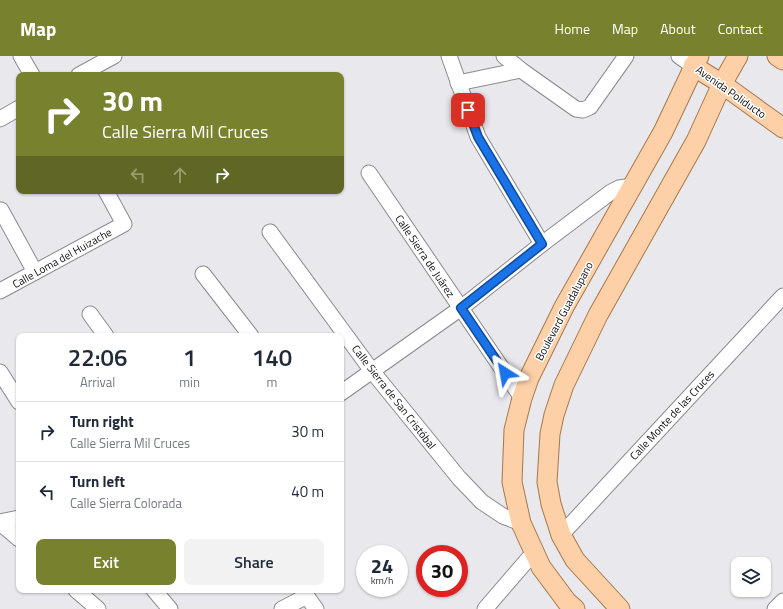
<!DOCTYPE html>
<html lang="en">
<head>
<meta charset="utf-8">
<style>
	:root { --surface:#fff; --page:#f2f2f3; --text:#1f2937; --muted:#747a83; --line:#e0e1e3; --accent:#78812e }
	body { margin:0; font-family:"Titillium Web",sans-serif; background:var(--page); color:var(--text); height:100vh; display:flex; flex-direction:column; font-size:15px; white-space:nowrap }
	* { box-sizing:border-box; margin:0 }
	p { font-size:13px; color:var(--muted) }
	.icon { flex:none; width:22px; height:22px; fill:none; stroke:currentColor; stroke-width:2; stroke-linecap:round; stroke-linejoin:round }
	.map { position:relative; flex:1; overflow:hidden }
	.side { position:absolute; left:16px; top:277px; width:328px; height:260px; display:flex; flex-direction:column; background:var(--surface); border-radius:8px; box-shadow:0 1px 3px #0004 }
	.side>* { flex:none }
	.hud { position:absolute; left:16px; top:16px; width:328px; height:122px; border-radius:8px; box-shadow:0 1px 3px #0004; background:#78812e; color:#fff; overflow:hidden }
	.fabs { position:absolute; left:731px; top:501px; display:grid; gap:8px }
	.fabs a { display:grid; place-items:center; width:40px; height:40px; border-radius:8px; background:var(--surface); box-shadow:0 1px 3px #0004; font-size:20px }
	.speed { position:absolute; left:356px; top:489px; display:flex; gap:8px; font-size:20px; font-weight:700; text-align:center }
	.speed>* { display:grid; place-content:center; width:52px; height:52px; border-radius:50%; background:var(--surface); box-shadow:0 1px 3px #0004; line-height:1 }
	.speed small { font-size:10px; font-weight:400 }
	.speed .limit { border:6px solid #d22; background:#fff; color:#111 }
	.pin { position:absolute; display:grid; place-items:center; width:34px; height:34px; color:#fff; margin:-17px; border-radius:8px; box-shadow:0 2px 6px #0006 }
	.me { position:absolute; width:44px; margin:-22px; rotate:326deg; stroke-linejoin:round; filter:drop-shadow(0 0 3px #0008) }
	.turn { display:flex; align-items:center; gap:14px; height:84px; padding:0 20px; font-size:18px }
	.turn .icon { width:52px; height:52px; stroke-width:2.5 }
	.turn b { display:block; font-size:28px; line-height:34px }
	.lanes { display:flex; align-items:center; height:38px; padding:0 20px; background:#0003; justify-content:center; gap:20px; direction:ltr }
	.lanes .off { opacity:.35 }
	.eta { display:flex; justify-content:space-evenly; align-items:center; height:68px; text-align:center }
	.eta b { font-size:24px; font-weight:600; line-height:28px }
	.cta { display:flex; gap:8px; margin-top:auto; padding:8px 20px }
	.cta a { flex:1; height:46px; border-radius:8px; background:var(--accent); color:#fff; font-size:16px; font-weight:600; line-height:46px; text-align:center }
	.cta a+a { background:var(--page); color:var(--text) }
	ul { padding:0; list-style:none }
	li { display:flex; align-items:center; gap:12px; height:60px; padding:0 20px; border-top:1px solid var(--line) }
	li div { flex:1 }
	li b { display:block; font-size:15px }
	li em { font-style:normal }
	header { display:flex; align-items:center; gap:24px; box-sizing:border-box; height:56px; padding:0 20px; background:var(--accent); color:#fff }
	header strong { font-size:19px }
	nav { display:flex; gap:22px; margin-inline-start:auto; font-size:14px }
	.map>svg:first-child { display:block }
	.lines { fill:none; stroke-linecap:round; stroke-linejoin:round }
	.minor-casing { stroke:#8a8a8e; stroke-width:17 }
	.major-casing { stroke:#a9774b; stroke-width:21 }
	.minor { stroke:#fff; stroke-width:15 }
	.major { stroke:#fed0a7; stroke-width:19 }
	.route-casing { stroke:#114b97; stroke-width:10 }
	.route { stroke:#1a73e8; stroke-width:7 }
	.labels { text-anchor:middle; stroke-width:3; stroke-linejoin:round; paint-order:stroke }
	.street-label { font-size:11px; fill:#0c0c0d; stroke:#fff }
</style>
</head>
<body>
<header>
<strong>Map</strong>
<nav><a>Home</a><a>Map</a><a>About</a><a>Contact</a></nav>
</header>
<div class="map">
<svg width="783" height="553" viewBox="0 0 783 553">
	<rect width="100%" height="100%" fill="#e9e9ed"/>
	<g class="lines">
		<g class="minor-casing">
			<g id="minor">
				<polyline points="21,0 32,19"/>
				<polyline points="449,0 478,81 542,188"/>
				<polyline points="504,0 521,14 576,53 583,54 590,51 626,0"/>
				<polyline points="679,0 693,10"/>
				<polyline points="79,19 114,0"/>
				<polyline points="458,27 521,14"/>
				<polyline points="0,63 19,52"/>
				<polyline points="369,117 522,342"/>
				<polyline points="1,154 35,216"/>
				<polyline points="270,176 372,315 459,422 482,446 503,460 521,467"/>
				<polyline points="203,218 251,280"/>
				<polyline points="0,235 124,168 106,135"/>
				<polyline points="90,258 106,280"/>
				<polyline points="0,316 19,346"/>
				<polyline points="341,337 461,252 542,188 611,136 619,132 633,130"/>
				<polyline points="0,466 19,462"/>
				<polyline points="0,467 19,483"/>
				<polyline points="561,479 783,240"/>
				<polyline points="76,534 98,553"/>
				<polyline points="154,534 170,553"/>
				<polyline points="302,534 316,553"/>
				<polyline points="282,553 307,540"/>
				<polyline points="485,553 529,502 534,497"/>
				<polyline points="775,553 783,545"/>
			</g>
		</g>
		<g class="major-casing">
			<g id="major">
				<polyline points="777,0 783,4"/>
				<polyline points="693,10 722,28 783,72"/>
				<polyline points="575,553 567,546 541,511 521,467 512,426 514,374 522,342 529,322 564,251 663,76 699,0"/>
				<polyline points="620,553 575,504 561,479 551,448 547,426 550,378 554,359 564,329 598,259 696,85 722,28 738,0"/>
			</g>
		</g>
		<use href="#minor" class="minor"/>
		<use href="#major" class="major"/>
	</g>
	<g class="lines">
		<g class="route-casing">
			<polyline id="route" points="468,54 478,81 542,188 461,252 505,317"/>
		</g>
		<use href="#route" class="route"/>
	</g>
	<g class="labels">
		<g class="street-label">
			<text transform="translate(731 36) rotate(35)" y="4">Avenida Poliducto</text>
			<text transform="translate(425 200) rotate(56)" y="4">Calle Sierra de Juárez</text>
			<text transform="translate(62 202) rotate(-29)" y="4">Calle Loma del Huizache</text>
			<text transform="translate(564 255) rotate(-62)" y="4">Boulevard Guadalupano</text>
			<text transform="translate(394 341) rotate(52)" y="4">Calle Sierra de San Cristóbal</text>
			<text transform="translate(672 359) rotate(-47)" y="4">Calle Monte de las Cruces</text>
		</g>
	</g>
</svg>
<div class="fabs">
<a><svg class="icon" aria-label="layers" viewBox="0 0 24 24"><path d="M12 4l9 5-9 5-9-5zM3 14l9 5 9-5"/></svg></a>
</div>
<div class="speed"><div>24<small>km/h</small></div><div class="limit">30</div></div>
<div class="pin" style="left:468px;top:54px;background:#d93025"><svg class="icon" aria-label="arrive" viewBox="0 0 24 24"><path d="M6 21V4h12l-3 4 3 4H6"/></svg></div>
<svg class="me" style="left:505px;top:317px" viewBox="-20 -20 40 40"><path d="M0-17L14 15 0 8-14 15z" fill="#1a73e8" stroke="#fff" stroke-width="4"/></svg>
<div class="hud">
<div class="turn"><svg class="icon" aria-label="right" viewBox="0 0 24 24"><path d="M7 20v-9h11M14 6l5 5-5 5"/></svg><div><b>30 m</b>Calle Sierra Mil Cruces</div></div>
<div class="lanes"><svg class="icon off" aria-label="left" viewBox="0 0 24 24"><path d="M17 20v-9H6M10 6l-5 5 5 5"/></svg><svg class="icon off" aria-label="ahead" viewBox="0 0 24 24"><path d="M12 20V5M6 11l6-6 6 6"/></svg><svg class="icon" aria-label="right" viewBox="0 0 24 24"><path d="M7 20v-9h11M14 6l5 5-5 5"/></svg></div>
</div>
<section class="side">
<div class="eta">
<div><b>22:06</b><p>Arrival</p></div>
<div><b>1</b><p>min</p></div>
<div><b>140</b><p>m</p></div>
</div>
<ul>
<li><svg class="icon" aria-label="right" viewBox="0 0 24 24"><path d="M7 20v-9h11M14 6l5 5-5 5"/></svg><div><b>Turn right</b><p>Calle Sierra Mil Cruces</p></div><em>30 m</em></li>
<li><svg class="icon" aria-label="left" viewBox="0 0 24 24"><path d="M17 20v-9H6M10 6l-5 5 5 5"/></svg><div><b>Turn left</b><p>Calle Sierra Colorada</p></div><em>40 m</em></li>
</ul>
<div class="cta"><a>Exit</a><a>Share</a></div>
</section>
</div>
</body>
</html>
